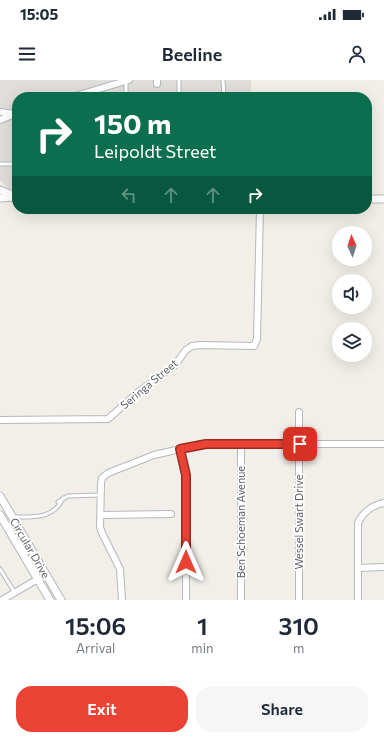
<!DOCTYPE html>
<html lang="en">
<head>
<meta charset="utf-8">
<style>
	:root { --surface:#fff; --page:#f6f6f7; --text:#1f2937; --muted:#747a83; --accent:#ea4335 }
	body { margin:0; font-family:Commissioner,sans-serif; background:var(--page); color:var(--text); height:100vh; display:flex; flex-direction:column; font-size:15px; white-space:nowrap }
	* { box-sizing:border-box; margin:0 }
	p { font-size:13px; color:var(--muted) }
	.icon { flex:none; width:22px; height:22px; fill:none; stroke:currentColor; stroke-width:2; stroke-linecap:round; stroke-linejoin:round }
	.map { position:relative; height:520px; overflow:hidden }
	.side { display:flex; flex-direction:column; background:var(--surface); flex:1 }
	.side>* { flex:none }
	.banner { position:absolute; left:12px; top:12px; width:360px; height:122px; border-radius:16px; box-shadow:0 4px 16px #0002; background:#0b6e4f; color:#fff; overflow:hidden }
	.needle { width:26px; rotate:357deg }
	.fabs { position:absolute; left:332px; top:146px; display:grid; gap:8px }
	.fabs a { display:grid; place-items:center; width:40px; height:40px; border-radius:50%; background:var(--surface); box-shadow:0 4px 16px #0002; font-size:20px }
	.pin { position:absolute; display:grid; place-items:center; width:34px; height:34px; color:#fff; margin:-17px; border-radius:8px; box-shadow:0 2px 6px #0006 }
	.me { position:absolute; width:44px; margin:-22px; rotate:0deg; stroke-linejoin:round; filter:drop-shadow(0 0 3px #0008) }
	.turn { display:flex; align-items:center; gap:14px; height:84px; padding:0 16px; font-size:18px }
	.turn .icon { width:52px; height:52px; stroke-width:2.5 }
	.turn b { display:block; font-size:28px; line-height:34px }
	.lanes { display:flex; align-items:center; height:38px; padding:0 16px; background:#0003; justify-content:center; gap:20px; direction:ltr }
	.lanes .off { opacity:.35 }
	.eta { display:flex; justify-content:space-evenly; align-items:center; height:68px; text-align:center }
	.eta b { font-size:24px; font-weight:600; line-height:28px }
	.action { display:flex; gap:8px; margin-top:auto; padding:8px 16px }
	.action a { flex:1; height:46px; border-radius:16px; background:var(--accent); color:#fff; font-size:16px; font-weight:600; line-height:46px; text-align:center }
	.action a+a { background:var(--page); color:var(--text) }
	.status { display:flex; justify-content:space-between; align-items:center; height:28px; padding:0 20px; background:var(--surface); direction:ltr }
	.status svg { height:11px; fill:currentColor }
	header { display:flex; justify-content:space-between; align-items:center; height:52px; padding:0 16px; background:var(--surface); font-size:18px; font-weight:600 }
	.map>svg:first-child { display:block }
	.industrial { fill:#e0deda }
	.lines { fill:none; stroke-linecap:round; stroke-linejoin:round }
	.service-casing { stroke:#b5b8bc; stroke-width:5 }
	.minor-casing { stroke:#b5b8bc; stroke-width:8 }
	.tertiary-casing { stroke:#b5b8bc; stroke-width:9 }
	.service { stroke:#fff; stroke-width:3 }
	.minor { stroke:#fff; stroke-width:6 }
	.tertiary { stroke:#fff; stroke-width:7 }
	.route-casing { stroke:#982c22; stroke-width:10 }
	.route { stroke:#ea4335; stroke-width:7 }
	.labels { text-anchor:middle; stroke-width:3.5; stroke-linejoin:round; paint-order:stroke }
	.street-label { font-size:11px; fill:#5f6368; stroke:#fff }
</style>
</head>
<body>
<div class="status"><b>15:05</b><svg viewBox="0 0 49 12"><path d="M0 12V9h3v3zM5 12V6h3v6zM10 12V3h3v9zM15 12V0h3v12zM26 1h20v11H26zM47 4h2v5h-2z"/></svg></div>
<header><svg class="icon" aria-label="menu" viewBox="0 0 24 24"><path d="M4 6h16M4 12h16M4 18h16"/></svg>Beeline<svg class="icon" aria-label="person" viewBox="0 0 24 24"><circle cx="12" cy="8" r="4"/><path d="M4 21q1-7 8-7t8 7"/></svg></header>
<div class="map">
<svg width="384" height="520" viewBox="0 0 384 520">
	<rect width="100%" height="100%" fill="#f1efe8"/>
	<polygon class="industrial" points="0,0 251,0 251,17 17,17 17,109 9,109 0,100"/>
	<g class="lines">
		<g class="service-casing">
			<g id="service">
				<polyline points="179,0 179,17"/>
				<polyline points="223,0 224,17"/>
				<polyline points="126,1 126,17"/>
				<polyline points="0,84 17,84"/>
				<polyline points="58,422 68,416 100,415"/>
				<path d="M14,437c19,0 40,2 49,-19"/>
				<polyline points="0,489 15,513"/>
			</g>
		</g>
		<g class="minor-casing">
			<g id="minor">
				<polyline points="157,0 157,4"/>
				<polyline points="72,17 129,0"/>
				<polyline points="0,32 15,34"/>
				<polyline points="0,40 17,33"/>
				<polyline points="299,332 299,520"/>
				<polyline points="0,340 108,339 136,314 175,285 186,270 192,266 200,265 254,266 257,259 260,129"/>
				<polyline points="180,369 186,395 186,520"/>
				<polyline points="101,435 171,434"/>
				<polyline points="358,488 384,487"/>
				<polyline points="2,520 38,499"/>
				<polyline points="122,520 120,489 102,453 100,447 101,403 102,398 108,393 154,375 202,364 384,364"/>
				<polyline points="241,520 241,364"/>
				<path d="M358,520v-77c5,-11 15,-18 26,-20"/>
			</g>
		</g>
		<g class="tertiary-casing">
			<g id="tertiary">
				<polyline points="0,110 17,117"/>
				<polyline points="0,118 15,117"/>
				<polyline points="367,119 384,119"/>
				<polyline points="0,416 61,520"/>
				<polyline points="0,435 50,520"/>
			</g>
		</g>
		<use href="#service" class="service"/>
		<use href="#minor" class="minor"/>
		<use href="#tertiary" class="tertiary"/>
	</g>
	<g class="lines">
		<g class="route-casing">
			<polyline id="route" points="186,482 186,395 180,369 206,364 300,364"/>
		</g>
		<use href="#route" class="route"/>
	</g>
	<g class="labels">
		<g class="street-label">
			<text transform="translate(149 304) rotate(-40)" y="4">Seringa Street</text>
			<text transform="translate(241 442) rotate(-90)" y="4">Ben Schoeman Avenue</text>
			<text transform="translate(299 442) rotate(-90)" y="4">Wessel Swart Drive</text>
			<text transform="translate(30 468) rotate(60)" y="4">Circular Drive</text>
		</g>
	</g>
</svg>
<div class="fabs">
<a><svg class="needle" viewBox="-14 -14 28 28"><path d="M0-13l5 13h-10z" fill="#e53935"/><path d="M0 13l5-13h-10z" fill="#747a83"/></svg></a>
<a><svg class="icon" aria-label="sound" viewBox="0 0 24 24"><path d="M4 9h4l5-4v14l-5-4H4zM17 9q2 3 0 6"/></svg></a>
<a><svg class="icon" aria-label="layers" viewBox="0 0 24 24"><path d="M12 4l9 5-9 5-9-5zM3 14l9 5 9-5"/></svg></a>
</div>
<div class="pin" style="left:300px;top:364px;background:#d93025"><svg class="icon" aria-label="arrive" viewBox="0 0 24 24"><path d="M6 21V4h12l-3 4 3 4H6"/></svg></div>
<svg class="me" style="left:186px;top:482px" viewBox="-20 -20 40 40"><path d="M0-17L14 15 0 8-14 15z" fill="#ea4335" stroke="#fff" stroke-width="4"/></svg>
<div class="banner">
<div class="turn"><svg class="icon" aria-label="right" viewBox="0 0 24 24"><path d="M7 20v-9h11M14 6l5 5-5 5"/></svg><div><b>150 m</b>Leipoldt Street</div></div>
<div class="lanes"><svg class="icon off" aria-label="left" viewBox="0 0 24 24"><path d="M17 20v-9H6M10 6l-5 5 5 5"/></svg><svg class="icon off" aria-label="ahead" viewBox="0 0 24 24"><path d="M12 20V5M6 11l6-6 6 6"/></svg><svg class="icon off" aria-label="ahead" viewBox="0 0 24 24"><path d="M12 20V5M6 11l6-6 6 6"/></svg><svg class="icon" aria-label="right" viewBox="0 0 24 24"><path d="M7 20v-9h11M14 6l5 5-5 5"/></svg></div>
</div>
</div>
<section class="side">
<div class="eta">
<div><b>15:06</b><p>Arrival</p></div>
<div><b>1</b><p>min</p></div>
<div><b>310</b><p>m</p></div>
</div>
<div class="action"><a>Exit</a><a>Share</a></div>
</section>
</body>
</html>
